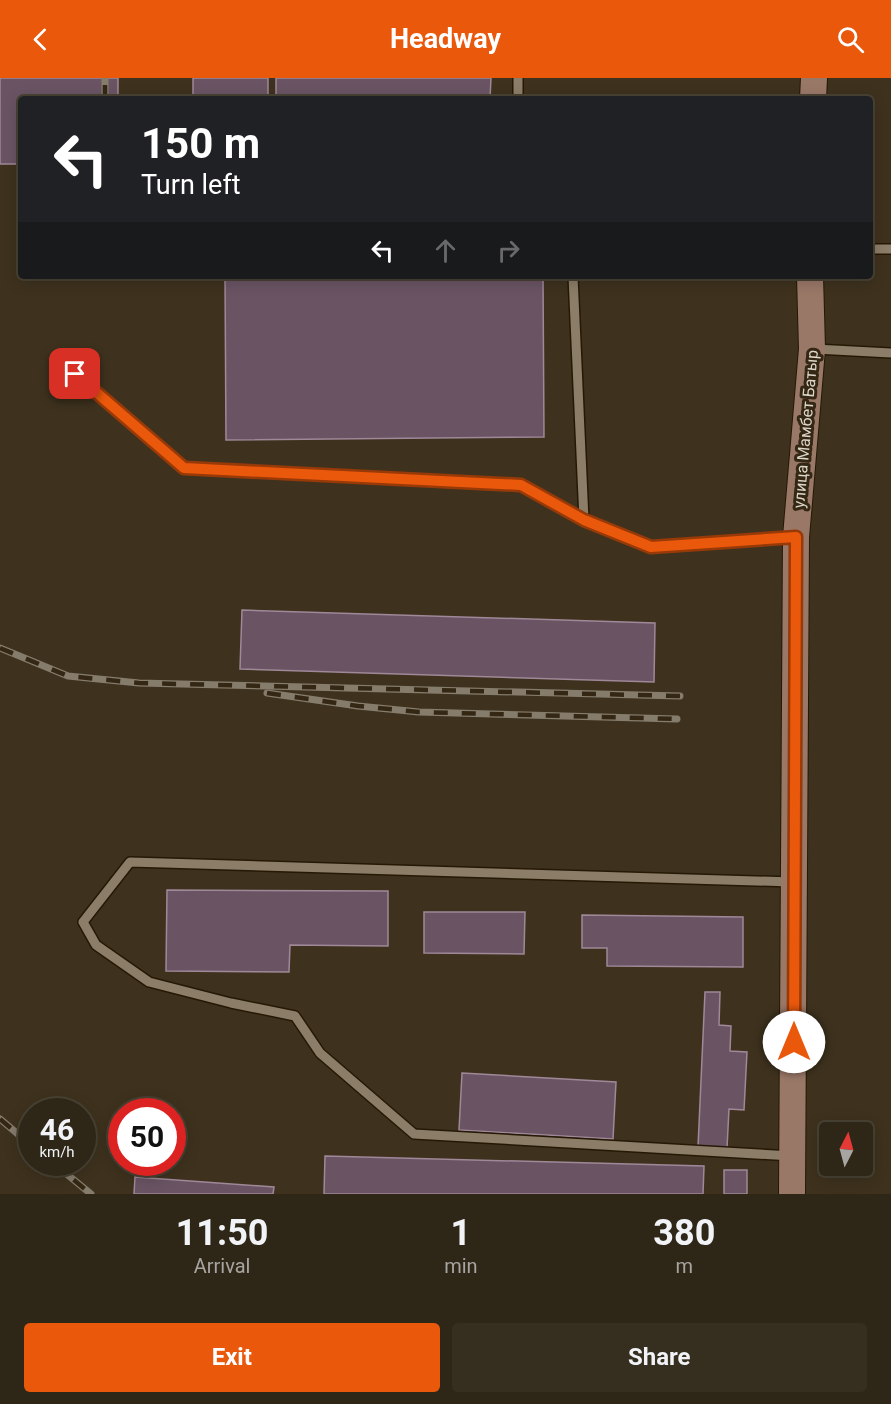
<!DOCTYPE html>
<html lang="en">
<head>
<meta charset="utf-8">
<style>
	:root { --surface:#2e2616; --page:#362e1f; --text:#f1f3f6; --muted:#a7a5a1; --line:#494335; --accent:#ea580c }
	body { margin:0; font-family:Roboto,sans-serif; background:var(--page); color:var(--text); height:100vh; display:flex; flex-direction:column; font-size:22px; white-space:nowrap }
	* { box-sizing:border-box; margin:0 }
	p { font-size:20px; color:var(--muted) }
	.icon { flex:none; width:33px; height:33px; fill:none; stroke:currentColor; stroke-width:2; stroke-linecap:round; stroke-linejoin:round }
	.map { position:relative; height:1116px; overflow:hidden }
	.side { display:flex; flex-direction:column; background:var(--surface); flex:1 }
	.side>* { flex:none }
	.top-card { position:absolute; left:18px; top:18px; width:855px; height:183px; border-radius:6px; box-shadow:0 3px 15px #0003,0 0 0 2px var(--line); background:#202124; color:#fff; overflow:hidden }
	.needle { width:39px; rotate:6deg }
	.controls { position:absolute; left:819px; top:1044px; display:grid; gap:12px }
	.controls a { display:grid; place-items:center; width:54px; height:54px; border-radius:6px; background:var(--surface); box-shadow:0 3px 15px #0003,0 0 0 2px var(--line); font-size:30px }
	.speed { position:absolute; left:18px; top:1020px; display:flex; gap:12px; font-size:30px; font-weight:700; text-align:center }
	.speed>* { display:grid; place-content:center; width:78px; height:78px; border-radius:50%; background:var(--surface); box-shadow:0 3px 15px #0003,0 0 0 2px var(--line); line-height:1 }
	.speed small { font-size:15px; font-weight:400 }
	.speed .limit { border:9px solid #d22; background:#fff; color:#111 }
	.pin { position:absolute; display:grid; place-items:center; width:51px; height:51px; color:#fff; margin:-26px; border-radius:12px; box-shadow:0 3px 9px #0006 }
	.me { position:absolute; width:66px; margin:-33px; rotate:0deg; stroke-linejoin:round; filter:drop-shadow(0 0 4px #0008) }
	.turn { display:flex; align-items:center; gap:21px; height:126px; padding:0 24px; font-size:27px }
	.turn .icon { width:78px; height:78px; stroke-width:2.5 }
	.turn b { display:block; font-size:42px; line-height:51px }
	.lanes { display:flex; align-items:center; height:57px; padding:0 24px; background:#0003; justify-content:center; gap:30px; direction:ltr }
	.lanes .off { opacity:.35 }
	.eta { display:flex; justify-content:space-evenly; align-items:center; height:102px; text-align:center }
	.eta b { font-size:36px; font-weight:700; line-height:42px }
	.action { display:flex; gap:12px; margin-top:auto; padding:12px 24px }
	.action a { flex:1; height:69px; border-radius:6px; background:var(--accent); color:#fff; font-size:24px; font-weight:700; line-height:69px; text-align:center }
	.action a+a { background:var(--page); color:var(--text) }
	header { display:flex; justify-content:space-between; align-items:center; height:78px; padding:0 24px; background:var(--accent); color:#fff; font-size:27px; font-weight:700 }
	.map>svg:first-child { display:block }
	.building { fill:#6a5464; stroke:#9f8898; stroke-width:1.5 }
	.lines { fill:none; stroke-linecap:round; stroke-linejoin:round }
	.lane-casing { stroke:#251906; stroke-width:12 }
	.secondary-casing { stroke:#251906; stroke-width:28 }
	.lane { stroke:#8b7d67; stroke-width:9 }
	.secondary { stroke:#9a7868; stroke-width:26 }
	.rail-casing { stroke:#867c6c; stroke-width:7 }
	.rail { stroke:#342815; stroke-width:4.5; stroke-dasharray:14; stroke-linecap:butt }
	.route-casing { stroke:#983908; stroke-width:15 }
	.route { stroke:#ea580c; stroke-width:10 }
	.labels { text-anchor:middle; stroke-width:6; stroke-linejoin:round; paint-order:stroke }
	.street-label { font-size:16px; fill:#ded6ca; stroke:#342815 }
</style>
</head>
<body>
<header><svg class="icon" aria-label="back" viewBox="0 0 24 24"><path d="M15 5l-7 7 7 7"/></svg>Headway<svg class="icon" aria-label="search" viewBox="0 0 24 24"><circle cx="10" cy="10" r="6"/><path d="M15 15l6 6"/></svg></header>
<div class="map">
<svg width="891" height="1116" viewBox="0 0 891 1116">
	<rect width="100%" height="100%" fill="#3e321e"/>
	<g class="building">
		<polygon points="0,0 118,0 118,21 21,21 21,86 0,86"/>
		<rect x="193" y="0" width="75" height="21"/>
		<polygon points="276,0 491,0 490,21 276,21"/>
		<polygon points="225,198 543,198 544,359 226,362"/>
		<polygon points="242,532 655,545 654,604 240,591"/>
		<polygon points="167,812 388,813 388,868 290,867 289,894 166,893"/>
		<polygon points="424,834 525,834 524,876 424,875"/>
		<polygon points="582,837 743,839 743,889 607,888 607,870 582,870"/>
		<polygon points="705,914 720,914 719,947 731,948 730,973 747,974 744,1032 729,1031 727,1070 698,1069"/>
		<polygon points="462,995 616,1004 613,1061 459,1052"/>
		<polygon points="325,1078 704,1088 703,1116 324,1116"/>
		<rect x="724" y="1092" width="23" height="24"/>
		<polygon points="135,1099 274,1109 273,1116 134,1116"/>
	</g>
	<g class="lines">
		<g class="lane-casing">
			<g id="lane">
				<polyline points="518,0 518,21"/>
				<polyline points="870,171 891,171"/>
				<polyline points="573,198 584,442"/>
				<polyline points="815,271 891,275"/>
				<polyline points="75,296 184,390 521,407 584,442 651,469 794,459"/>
				<polyline points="792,1078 414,1056 320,975 295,938 231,925 149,904 96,867 83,844 130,784 792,804"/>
			</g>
		</g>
		<g class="secondary-casing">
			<g id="secondary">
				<polyline points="813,21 814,0"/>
				<polyline points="792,1116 796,459 812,271 810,198"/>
			</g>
		</g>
		<use href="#lane" class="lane"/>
		<use href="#secondary" class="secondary"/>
		<g class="rail-casing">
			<g id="rail">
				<polyline points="105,21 105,0"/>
				<polyline points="0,570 68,598 139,605 680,618"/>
				<polyline points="267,615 358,628 419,634 677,641"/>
				<polyline points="0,1041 32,1068"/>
				<polyline points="52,1084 91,1116"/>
			</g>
		</g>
		<use href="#rail" class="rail"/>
	</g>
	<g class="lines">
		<g class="route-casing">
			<polyline id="route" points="75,296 184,390 521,407 584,442 651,469 796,459 794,964"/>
		</g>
		<use href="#route" class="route"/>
	</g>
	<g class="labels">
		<g class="street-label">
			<text transform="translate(805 351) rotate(-85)" y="6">улица Мамбет Батыр</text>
		</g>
	</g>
</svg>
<div class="controls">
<a><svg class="needle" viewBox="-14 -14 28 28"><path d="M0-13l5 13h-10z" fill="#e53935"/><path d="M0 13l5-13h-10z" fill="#a7a5a1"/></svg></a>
</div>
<div class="speed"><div>46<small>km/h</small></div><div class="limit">50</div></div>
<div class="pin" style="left:75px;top:296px;background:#d93025"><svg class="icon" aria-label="arrive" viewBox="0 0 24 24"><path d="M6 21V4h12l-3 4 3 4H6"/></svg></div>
<svg class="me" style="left:794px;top:964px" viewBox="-20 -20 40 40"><circle r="19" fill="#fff"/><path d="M0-13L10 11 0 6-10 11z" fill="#ea580c"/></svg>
<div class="top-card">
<div class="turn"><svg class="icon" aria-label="left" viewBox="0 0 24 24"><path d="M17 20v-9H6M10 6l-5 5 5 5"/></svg><div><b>150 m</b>Turn left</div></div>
<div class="lanes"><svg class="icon" aria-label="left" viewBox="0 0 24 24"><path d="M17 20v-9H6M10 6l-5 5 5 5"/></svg><svg class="icon off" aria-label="ahead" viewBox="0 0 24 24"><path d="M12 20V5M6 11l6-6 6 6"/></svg><svg class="icon off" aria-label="right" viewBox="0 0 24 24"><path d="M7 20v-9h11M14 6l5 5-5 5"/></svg></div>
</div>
</div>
<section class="side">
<div class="eta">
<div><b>11:50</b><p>Arrival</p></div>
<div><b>1</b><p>min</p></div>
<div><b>380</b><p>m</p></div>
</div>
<div class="action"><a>Exit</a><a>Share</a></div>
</section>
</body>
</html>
